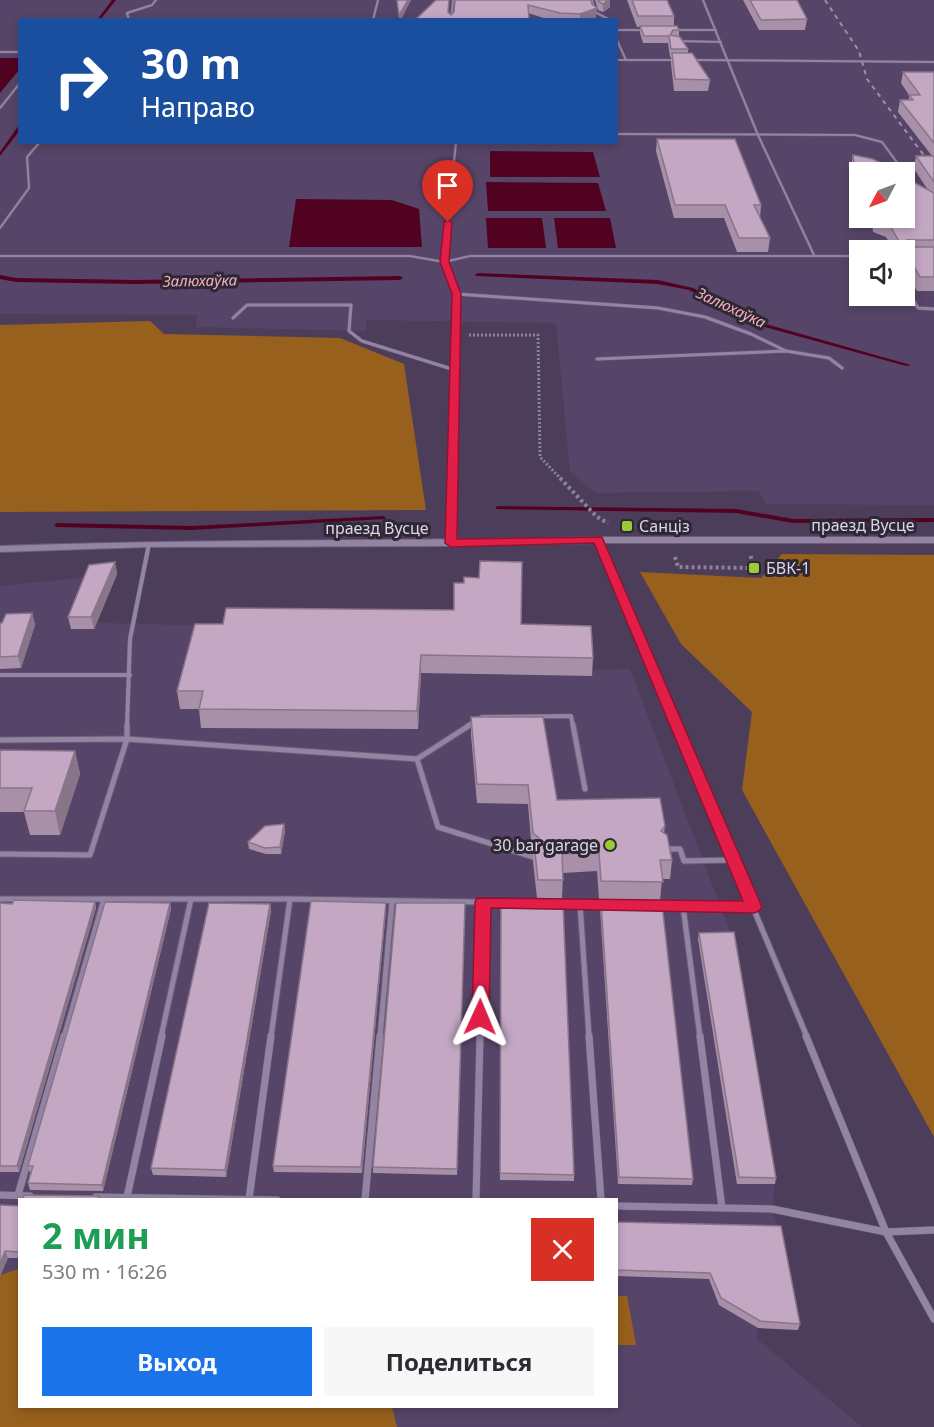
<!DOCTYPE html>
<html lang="ru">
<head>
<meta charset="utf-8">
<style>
	:root { --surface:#fff; --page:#f7f7f7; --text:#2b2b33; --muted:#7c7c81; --accent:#1a73e8 }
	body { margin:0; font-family:"Noto Sans",sans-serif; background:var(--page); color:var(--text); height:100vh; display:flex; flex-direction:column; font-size:22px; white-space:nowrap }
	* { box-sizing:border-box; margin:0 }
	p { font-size:20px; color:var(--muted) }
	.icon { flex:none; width:33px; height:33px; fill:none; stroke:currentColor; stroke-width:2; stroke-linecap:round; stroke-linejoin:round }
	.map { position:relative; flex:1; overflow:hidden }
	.side { position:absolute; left:18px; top:1198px; width:600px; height:210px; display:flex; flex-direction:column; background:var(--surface); border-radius:0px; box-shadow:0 3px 9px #0003 }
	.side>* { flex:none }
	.guide { position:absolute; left:18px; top:18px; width:600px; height:126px; border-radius:0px; box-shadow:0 3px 9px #0003; background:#1a4fa0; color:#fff; overflow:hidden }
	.needle { width:39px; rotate:229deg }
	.buttons { position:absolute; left:849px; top:162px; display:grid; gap:12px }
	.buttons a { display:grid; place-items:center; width:66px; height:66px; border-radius:0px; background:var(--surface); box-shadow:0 3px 9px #0003; font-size:30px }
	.pin { position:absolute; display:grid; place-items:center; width:51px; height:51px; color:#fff; margin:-62px -26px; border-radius:50% 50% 50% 0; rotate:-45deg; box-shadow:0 0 6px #0007 }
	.pin .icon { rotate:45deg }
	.me { position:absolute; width:66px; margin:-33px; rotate:1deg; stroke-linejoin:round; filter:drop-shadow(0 0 4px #0008) }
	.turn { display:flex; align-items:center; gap:21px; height:126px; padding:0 24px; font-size:27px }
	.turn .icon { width:78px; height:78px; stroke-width:2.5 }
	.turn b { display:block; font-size:42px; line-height:51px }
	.round { display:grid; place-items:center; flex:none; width:63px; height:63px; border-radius:0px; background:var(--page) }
	.headline { display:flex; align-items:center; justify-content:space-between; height:102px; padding:0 24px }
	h1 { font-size:36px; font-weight:700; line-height:45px; color:#1e9e55 }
	.action { display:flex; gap:12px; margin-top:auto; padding:12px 24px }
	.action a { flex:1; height:69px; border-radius:0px; background:var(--accent); color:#fff; font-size:24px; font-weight:700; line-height:69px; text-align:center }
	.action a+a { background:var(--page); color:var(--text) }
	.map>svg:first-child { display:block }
	.built { fill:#564568; fill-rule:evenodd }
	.green { fill:#98601d }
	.water { fill:#520221 }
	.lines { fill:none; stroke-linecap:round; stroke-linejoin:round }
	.stream { fill:#520221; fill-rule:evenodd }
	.lane-far4-casing { stroke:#695d75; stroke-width:3 }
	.lane-far3-casing { stroke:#695d75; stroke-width:4 }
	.lane-far2-casing { stroke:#695d75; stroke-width:5 }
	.lane-far1-casing { stroke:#695d75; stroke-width:7 }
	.lane-casing { stroke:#695d75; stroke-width:8 }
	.secondary-casing { stroke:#695d75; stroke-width:2 }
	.path-far1 { stroke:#8e8299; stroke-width:3; stroke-dasharray:2 2; stroke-linecap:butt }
	.path { stroke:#8e8299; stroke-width:4; stroke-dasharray:3 3; stroke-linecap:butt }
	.lane-far4 { stroke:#9384a4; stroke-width:2 }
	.lane-far3 { stroke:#9384a4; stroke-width:3 }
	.lane-far2 { stroke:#9384a4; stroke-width:4 }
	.lane-far1 { stroke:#9384a4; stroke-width:5 }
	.lane { stroke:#9384a4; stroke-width:7 }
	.secondary { fill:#9384a4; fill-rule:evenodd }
	.rail { stroke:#9c91a7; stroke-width:2; stroke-dasharray:4.5 4.5; stroke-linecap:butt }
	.wall { fill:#a890a8 }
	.shaded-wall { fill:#887588 }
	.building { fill:#c3a7c3; stroke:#887588; stroke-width:1.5 }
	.route { fill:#e11d48; stroke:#92132f; stroke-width:1.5 }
	.poi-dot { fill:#9acb35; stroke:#2e2835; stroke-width:2 }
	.labels { text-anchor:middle; stroke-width:6; stroke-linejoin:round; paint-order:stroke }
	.far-water-label { font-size:15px; font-style:italic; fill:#f6b0bd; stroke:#2e2835 }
	.street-label { font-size:16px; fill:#ded6e7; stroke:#2e2835 }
	.poi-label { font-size:16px; fill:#ded6e7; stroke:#2e2835; text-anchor:start }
</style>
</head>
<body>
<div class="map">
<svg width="934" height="1427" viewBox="0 0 934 1427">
	<rect width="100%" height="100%" fill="#4c3e5a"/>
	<g class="built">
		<path d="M0,0h934v505l-168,-1 -8,-13 -163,2 -25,-22 -14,-148 -189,-3 -2,11 -169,-4 1,-12 -197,-1zM20,20h596v122h-596zM860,172h44v46h-44zM860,250h44v46h-44z"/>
		<path d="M117,574l-20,49 132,3 292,16 70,28 39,-1 103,270 42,245 -3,25 8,24 18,97 -40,-2 -2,10 106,89h-862v-841zM20,1200h596v207h-596z"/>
	</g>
	<g class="green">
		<polygon points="150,321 164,334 340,338 404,364 426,510 0,512 0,325"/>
		<polygon points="782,554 934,555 934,1137 742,790 752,712 681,644 640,572 761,578"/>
		<polygon points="19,1269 20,1407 392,1407 397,1427 0,1427 0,1275"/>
		<polygon points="616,1296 627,1296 636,1345 617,1345"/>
	</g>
	<g class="water">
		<polygon points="0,58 19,58 19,70 0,93"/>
		<polygon points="490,151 593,152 600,177 490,177"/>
		<polygon points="486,182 598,183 606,211 488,211"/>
		<polygon points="296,199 392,200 419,209 422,247 289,247"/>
		<polygon points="486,218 542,218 546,248 488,248"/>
		<polygon points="554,218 610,218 616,248 558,248"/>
	</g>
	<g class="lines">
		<g class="stream">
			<polygon points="112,0 116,0 100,20 97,20"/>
			<polygon points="19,125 20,130 0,156 0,152"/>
			<polygon points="478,273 658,280 693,288 758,322 911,365 906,366 754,324 689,290 658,284 476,276 475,275"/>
			<polygon points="0,275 16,278 135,280 400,276 403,278 400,280 135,284 16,282 0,279"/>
			<polygon points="498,506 736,509 793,519 934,518 934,522 793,523 736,513 496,509 496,507"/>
			<polygon points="383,516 386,518 385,519 192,530 57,527 54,525 57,523 192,526"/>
		</g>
		<g class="lane-far4-casing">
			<g id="lane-far4">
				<polyline points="592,0 595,12 610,20"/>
				<polyline points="703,0 758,135 814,255"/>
				<polyline points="129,20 127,13 152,5 156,0"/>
				<polyline points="373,20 378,0"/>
				<polyline points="451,20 453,0"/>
				<polyline points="616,30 644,30"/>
				<polyline points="674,30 716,30"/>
				<polyline points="616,38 626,60"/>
				<polyline points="678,41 721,42"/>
				<polyline points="0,52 20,52"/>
				<polyline points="616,60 676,60"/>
				<polyline points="694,60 934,62"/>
				<polyline points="0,108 20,83"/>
				<polyline points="616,134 855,135 882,142 904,172"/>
				<polyline points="0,228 29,188 27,157 40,142"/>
				<polyline points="0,256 410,256 444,262 470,256 860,256"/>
				<polyline points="452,282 444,262 456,142"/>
			</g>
		</g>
		<g class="lane-far3-casing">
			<g id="lane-far3">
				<polyline points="452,281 457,294 453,479"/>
				<polyline points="904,285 918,308 934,309"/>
				<polyline points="457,294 658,308 705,317 751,334 786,351"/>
				<polyline points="233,318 247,305 351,305 349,331 362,341 455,370"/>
				<polyline points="597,359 786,351 829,358 842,368"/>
			</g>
		</g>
		<g class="lane-far2-casing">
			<g id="lane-far2">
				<polyline points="598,540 677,726"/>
				<polyline points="451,543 453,478"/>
				<polyline points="0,675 130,675"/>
				<polyline points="127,726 130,639 149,544"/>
				<polyline points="467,726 482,717 571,716 573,726"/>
			</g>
		</g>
		<g class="lane-far1-casing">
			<g id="lane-far1">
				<polyline points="573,725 585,789"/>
				<polyline points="677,725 807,1037"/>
				<polyline points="0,740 127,739 417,759 470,725"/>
				<polyline points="417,759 438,827 533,857"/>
				<polyline points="666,849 680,849 684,861 734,860"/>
				<polyline points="0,854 90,855 127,739 127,725"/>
				<polyline points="0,899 290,899 544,903"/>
				<polyline points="558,904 604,905"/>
				<polyline points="580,904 589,1037"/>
				<polyline points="657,906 754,907"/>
				<polyline points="683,906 700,1037"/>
				<polyline points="64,1037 104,899"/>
				<polyline points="161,1037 191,899"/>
				<polyline points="271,1037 290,899"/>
				<polyline points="380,1037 392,901"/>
				<polyline points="480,1037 483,902"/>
			</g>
		</g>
		<g class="lane-casing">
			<g id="lane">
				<polyline points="589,1036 601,1200"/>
				<polyline points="700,1036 722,1208"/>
				<polyline points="806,1036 886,1232 934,1230"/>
				<polyline points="0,1195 30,1196"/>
				<polyline points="18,1195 64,1036"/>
				<polyline points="96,1197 277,1200"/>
				<polyline points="127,1197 162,1036"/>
				<polyline points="249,1199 271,1036"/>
				<polyline points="365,1200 380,1036"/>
				<polyline points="476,1200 480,1036"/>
				<polyline points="616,1206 772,1209 886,1232 934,1319"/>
			</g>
		</g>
		<g class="secondary-casing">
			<path id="secondary" d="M598,537h336v6h-336l-147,3 -302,1 -149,5v-6c199,-7 399,-5 598,-9z"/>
		</g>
		<polyline class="path-far1" points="469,335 538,335 540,457 561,479"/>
		<g class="path">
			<polyline points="560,478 597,517 608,523"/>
			<polyline points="675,557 678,567 754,568 750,554"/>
		</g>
		<use href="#lane-far4" class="lane-far4"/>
		<use href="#lane-far3" class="lane-far3"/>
		<use href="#lane-far2" class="lane-far2"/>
		<use href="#lane-far1" class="lane-far1"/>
		<use href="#lane" class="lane"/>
		<use href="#secondary" class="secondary"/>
		<polyline class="rail" points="825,0 859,51 867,79 934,169"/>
	</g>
	<g class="wall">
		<polygon points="455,0 591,0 596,17 589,20 550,20 528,13 415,20 448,13 451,15 454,12"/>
		<polygon points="595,0 610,0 610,7 603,12 598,10"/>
		<polygon points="627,0 667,0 674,16 674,26 679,30 679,37 688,49 688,53 710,80 708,91 674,91 671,64 671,57 670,57 668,43 643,43 640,33 640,27 637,27"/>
		<polygon points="743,0 797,0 807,19 805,30 759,30"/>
		<polygon points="903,72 934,72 934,291 917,291 904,269 904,250 894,250 886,237 873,232 872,221 868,218 904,218 928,190 914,169 916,156 932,156 898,112 900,100 909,100 909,95 901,83"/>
		<polygon points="657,139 761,205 760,218 770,238 768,252 737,252 724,218 674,218 656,151"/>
		<polygon points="853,155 860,172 860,197 854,192 851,167"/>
		<polygon points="115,562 117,574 94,629 71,629 68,617"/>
		<polygon points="454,610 521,624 593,658 592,676 421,673 418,729 201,728 199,709 180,709 177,691 223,624"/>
		<polygon points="32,613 35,625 21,668 0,669 0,623"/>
		<polygon points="471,717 557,800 665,826 664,833 672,860 670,879 662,879 660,901 599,899 597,871 563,873 562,899 537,898 533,862 533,853 532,852 528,804 477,803 471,735"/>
		<polygon points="0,750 75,751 80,774 60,835 30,835 24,812 0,812"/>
		<polygon points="284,824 285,831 281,854 266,854 249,849 248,842"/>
		<polygon points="95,902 96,908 19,1172 0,1172 0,903"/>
		<polygon points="538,902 574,1175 574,1181 500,1180 501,907 538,907"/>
		<polygon points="170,903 171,909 103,1191 30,1190 28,1183 30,1173 28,1166"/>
		<polygon points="465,903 457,1175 373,1173 373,1167"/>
		<polygon points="601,903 693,1179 692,1185 618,1184 600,909"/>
		<polygon points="270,904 271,911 226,1177 153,1175 151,1168"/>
		<polygon points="386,909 362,1173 274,1172 273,1166"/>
		<polygon points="699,933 776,1178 775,1184 737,1184 698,939"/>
		<polygon points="0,1205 20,1206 20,1258 8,1258 0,1276"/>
		<polygon points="616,1222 781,1226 800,1324 798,1330 758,1328 719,1305 709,1279 616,1276"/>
	</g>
	<g class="shaded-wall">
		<polygon points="408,0 411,0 401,20 399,20 399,15"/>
		<polygon points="608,0 610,0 610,7 603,12 603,4"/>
		<polygon points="597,8 596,17 589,20 580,20 580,14"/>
		<polygon points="115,562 117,574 94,629 91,617"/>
		<polygon points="32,613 35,625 21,668 18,656"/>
		<polygon points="421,655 421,673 418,729 417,711"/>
		<polygon points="75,751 80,774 60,835 55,811"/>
		<polygon points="284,824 285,831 281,854 280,847"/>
		<polygon points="95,902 96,908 19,1172 17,1166"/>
		<polygon points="170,903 171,909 103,1191 102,1185"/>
		<polygon points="386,903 386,909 362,1173 361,1167"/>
		<polygon points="270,904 271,911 226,1177 225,1170"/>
		<polygon points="5,1251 8,1258 0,1276 0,1264"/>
	</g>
	<g class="building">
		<polygon points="397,0 408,0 399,15"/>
		<polygon points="436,0 449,0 448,12 451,15 454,12 455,0 591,0 592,4 597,8 580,14 560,13 528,5 529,20 415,20"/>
		<polygon points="598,0 608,0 603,4 598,1"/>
		<polygon points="632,0 667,0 674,16 638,16"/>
		<polygon points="750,0 797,0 807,19 761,20"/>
		<polygon points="640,26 677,26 679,30 673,30 670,35 680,37 688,49 671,49 669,36 644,36"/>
		<polygon points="672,53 692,53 710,80 675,79"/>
		<polygon points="903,72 934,72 934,143 900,100 913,100 909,95 920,95"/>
		<polygon points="657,139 735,139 761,205 754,205 770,238 739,238 725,205 675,205"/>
		<polygon points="853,155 873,159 897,172 860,172 860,182 856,179"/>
		<polygon points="916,156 934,156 934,182"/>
		<polygon points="904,177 934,193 934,240 907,240 903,244 907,247 934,247 934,277 920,277 889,224 876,219 875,218 904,218"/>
		<polygon points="480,561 522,562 521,624 591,626 593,658 421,655 417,711 199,709 203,691 177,691 195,624 223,624 226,608 454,610 454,583 464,583 464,577 479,578"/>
		<polygon points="115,562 91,617 68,617 89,565"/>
		<polygon points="32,613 18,656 0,657 0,623 2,623 6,614"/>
		<polygon points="471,717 543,717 557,800 660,798 665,826 661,831 667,835 672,860 660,860 663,882 601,881 599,852 562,854 563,880 538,880 534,843 539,838 533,833 528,785 477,784"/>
		<polygon points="0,750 75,751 55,811 24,811 32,788 0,788"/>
		<polygon points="284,824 280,847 265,848 248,842 265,826"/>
		<polygon points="14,900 95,902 17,1166 0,1166 0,903 12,904"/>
		<polygon points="311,901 386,903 361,1167 273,1166"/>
		<polygon points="105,902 170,903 102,1185 28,1183 33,1166 28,1166"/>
		<polygon points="538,902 563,902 574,1175 500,1173 501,907 539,907"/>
		<polygon points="209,903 270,904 225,1170 151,1168"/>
		<polygon points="396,903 465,903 457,1169 373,1167"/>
		<polygon points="601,903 662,904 693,1179 619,1177"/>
		<polygon points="734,932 776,1178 739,1177 699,933"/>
		<polygon points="24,1195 99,1196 98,1200 23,1200"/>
		<polygon points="0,1205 20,1206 20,1252 5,1251 0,1264"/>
		<polygon points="616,1222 781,1226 800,1324 760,1321 721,1298 710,1273 616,1270"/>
	</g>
	<polygon class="route" points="448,220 452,222 449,262 461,294 457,539 602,537 762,907 759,911 754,913 491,908 489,1017 486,1022 480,1024 474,1022 472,1017 475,902 477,898 743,901 594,543 451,547 445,543 452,294 440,262 444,222"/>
	<g class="poi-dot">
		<rect x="621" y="520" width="12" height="12" rx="3"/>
		<rect x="748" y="562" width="12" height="12" rx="3"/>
		<circle cx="610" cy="845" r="6"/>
	</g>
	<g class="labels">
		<g class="far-water-label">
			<text transform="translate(200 281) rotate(-1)" y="5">Залюхаўка</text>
			<text transform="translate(731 308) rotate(25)" y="5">Залюхаўка</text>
		</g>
		<g class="street-label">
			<text x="863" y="531">праезд Вусце</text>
			<text x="377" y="534">праезд Вусце</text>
		</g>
		<g class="poi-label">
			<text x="639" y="532">Санціз</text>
			<text x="766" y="574">БВК-1</text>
			<text x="598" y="851" text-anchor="end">30 bar garage</text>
		</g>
	</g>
</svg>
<div class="buttons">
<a><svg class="needle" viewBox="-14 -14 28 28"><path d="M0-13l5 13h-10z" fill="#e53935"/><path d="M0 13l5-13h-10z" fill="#7c7c81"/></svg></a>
<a><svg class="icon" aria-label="sound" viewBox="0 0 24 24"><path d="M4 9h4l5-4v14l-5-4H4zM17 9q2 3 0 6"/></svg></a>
</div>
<div class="pin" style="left:448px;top:222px;background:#d93025"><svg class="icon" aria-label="arrive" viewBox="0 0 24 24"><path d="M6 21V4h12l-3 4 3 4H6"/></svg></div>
<svg class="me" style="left:480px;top:1017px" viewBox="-20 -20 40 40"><path d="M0-17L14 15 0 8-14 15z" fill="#e11d48" stroke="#fff" stroke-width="4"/></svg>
<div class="guide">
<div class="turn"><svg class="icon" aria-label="right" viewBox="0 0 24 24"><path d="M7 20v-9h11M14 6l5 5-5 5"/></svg><div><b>30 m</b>Направо</div></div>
</div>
<section class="side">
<div class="headline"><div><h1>2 мин</h1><p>530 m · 16:26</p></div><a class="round" style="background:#d93025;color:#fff"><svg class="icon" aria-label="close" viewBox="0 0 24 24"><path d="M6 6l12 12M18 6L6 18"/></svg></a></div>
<div class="action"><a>Выход</a><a>Поделиться</a></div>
</section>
</div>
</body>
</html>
